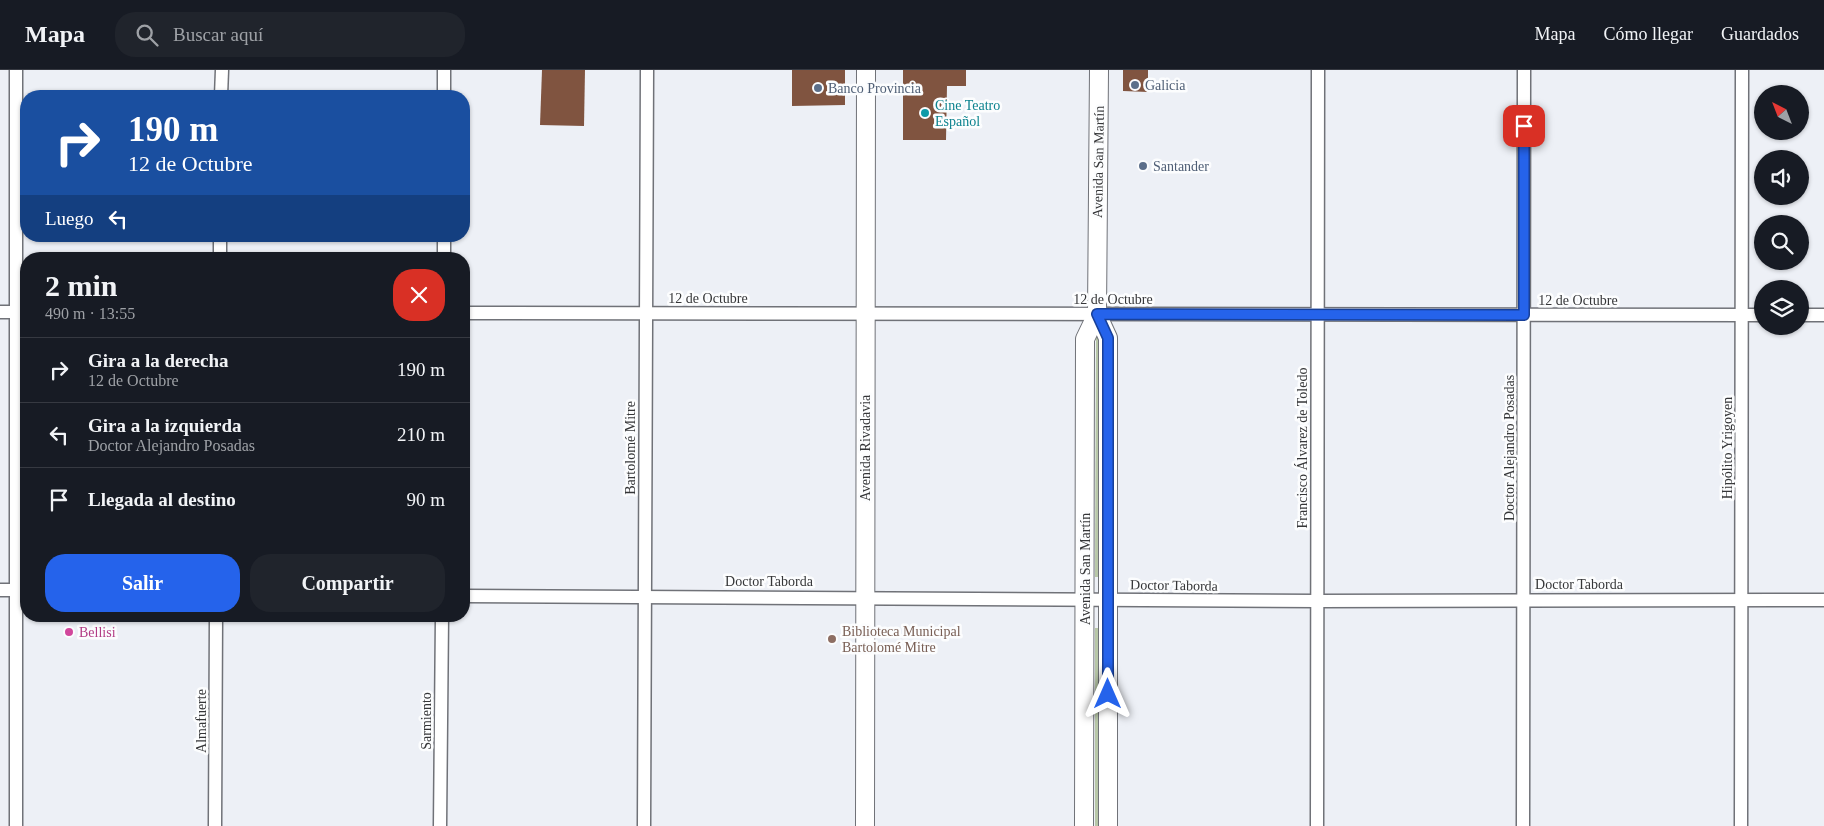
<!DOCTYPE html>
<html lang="es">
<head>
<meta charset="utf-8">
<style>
	:root { --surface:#171b24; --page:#20242c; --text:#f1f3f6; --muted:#9ea1a6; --line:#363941; --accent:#2563eb }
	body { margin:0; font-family:Georgia,serif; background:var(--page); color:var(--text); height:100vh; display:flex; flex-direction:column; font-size:19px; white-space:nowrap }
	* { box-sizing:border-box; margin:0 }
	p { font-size:16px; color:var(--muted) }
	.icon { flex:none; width:28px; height:28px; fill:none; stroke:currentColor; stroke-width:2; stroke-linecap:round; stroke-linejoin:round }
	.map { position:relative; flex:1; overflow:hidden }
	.sheet { position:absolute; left:20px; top:182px; width:450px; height:370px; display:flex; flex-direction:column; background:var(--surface); border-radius:20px; box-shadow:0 1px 4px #0004 }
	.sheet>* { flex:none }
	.banner { position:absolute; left:20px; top:20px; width:450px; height:152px; border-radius:20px; box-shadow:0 1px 4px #0004; background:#1a4fa0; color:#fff; overflow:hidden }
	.needle { width:32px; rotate:318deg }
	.buttons { position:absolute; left:1754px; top:15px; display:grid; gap:10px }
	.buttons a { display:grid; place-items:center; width:55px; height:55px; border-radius:50%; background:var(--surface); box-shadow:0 1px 4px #0004; font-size:25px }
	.pin { position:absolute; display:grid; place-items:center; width:42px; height:42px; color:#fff; margin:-21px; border-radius:10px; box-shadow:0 2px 8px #0006 }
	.me { position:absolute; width:55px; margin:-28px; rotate:0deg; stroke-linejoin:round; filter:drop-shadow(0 0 4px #0008) }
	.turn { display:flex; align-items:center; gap:18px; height:105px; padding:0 25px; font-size:22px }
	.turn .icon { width:65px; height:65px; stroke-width:2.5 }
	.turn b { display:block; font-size:35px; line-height:42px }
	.then { display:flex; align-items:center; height:48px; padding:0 25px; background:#0003; gap:10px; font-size:19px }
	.round { display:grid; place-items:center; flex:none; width:52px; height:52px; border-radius:20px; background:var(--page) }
	.summary { display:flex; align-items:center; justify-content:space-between; height:85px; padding:0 25px }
	h1 { font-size:30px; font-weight:700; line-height:38px }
	.cta { display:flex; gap:10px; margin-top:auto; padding:10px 25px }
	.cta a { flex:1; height:58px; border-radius:20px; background:var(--accent); color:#fff; font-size:20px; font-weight:700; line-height:58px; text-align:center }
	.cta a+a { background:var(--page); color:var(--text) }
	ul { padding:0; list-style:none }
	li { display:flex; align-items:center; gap:15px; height:65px; padding:0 25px; border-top:1px solid var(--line) }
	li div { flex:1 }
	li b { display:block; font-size:19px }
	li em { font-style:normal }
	header { display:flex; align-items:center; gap:30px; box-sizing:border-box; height:70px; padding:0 25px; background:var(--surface); border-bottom:1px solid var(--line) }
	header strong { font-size:24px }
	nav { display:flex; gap:28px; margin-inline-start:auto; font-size:18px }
	.search { width:350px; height:45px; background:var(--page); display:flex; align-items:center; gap:12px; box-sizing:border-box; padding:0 18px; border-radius:20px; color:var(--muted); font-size:19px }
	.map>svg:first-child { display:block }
	.green { fill:#b8c7a8 }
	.building { fill:#805440 }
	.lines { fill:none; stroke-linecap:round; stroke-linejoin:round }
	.street-casing { stroke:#707278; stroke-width:15 }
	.secondary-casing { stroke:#707278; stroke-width:20 }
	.street { stroke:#fff; stroke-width:12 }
	.secondary { stroke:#fff; stroke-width:18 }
	.route-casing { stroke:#184099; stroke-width:12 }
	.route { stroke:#2563eb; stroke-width:9 }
	.service-dot { fill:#5c6f8a; stroke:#fcfdfe; stroke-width:2 }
	.culture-dot { fill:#0f9aa8; stroke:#fcfdfe; stroke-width:2 }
	.hotel-dot { fill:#d1479c; stroke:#fcfdfe; stroke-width:2 }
	.education-dot { fill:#8d6e63; stroke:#fcfdfe; stroke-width:2 }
	.labels { text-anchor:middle; stroke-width:5; stroke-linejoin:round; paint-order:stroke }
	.service-label { font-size:14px; fill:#4e5e75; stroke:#fcfdfe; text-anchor:start }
	.culture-label { font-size:14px; fill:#0d838f; stroke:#fcfdfe; text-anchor:start }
	.street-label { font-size:14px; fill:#353638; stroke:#fcfdfe }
	.education-label { font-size:14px; fill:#785e54; stroke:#fcfdfe; text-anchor:start }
	.hotel-label { font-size:14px; fill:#b23c85; stroke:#fcfdfe; text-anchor:start }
</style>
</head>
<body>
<header>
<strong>Mapa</strong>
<div class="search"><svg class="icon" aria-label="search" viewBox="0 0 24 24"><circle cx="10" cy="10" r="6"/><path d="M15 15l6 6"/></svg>Buscar aquí</div>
<nav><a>Mapa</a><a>Cómo llegar</a><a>Guardados</a></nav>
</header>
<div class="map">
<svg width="1824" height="756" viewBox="0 0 1824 756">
	<rect width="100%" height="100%" fill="#edf0f6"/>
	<g class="green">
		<polygon points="1096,265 1100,265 1100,507 1095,507"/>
		<rect x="1095" y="558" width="4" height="198"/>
	</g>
	<g class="building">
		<polygon points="542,0 585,0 584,56 540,55"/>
		<polygon points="792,0 845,0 845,35 792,36"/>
		<polygon points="903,0 966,0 966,16 947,16 946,70 903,70"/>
		<polygon points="1123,0 1148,0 1148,22 1123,21"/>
	</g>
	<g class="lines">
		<g class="street-casing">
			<g id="street">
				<polyline points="221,26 222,0"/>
				<polyline points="444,26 444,0"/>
				<polyline points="220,189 220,166"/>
				<polyline points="444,189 444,166"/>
				<polyline points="0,242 26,242"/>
				<polyline points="464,243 1762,245"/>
				<polyline points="1800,245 1824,245"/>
				<polyline points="0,520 26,520"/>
				<polyline points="464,526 1317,531 1824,530"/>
				<polyline points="16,756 16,0"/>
				<polyline points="215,756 216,546"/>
				<polyline points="440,756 442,546"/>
				<polyline points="644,756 647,0"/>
				<polyline points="1317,756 1318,0"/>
				<polyline points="1523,756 1524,0"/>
				<polyline points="1741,756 1742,0"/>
			</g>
		</g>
		<g class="secondary-casing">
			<g id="secondary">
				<polyline points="1097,244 1108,268 1108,756"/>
				<polyline points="865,756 866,0"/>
				<polyline points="1084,756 1085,269 1097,244 1099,0"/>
			</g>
		</g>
		<use href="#street" class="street"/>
		<use href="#secondary" class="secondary"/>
	</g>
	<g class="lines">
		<g class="route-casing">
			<polyline id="route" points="1108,624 1108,268 1097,244 1524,245 1524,56"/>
		</g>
		<use href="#route" class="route"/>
	</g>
	<g class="service-dot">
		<circle cx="1135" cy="15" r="5"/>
		<circle cx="818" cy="18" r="5"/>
		<circle cx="1143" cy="96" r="5"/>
	</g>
	<circle class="culture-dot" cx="925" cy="43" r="5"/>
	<circle class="hotel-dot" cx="69" cy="562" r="5"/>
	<circle class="education-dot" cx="832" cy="569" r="5"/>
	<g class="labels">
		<g class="service-label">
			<text x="1145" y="20">Galicia</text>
			<text x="828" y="23">Banco Provincia</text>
			<text x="1153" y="101">Santander</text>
		</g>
		<g class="culture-label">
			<text x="935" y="40">Cine Teatro<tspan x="935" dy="16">Español</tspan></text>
		</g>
		<g class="street-label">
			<text transform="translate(1098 92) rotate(-89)" y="5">Avenida San Martín</text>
			<text x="708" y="233">12 de Octubre</text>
			<text x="1113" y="234">12 de Octubre</text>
			<text x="1578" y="235">12 de Octubre</text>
			<text transform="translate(630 378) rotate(-90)" y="5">Bartolomé Mitre</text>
			<text transform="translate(865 378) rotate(-90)" y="5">Avenida Rivadavia</text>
			<text transform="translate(1302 378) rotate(-90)" y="5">Francisco Álvarez de Toledo</text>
			<text transform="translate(1509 378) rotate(-90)" y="5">Doctor Alejandro Posadas</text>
			<text transform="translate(1727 378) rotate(-90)" y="5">Hipólito Yrigoyen</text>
			<text transform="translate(1085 499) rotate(-90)" y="5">Avenida San Martín</text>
			<text x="769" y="516">Doctor Taborda</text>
			<text x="1579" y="519">Doctor Taborda</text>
			<text transform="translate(1174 515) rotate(1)" y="5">Doctor Taborda</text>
			<text transform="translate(201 651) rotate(-90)" y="5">Almafuerte</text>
			<text transform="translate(426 651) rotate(-90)" y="5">Sarmiento</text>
		</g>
		<g class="education-label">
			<text x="842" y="566">Biblioteca Municipal<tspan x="842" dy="16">Bartolomé Mitre</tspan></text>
		</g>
		<g class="hotel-label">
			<text x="79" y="567">Bellisi</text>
		</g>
	</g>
</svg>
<div class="buttons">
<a><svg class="needle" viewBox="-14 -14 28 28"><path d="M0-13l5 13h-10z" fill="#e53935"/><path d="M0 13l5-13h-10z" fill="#9ea1a6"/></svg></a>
<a><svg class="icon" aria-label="sound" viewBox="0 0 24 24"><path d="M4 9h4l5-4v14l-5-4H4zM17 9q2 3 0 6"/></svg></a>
<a><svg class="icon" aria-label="search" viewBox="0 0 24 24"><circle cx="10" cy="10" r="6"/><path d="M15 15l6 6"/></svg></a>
<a><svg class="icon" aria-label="layers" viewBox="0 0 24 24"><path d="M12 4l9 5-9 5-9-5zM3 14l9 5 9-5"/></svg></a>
</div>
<div class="pin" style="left:1524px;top:56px;background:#d93025"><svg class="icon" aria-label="arrive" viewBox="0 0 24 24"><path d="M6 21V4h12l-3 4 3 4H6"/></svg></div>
<svg class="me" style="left:1108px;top:624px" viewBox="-20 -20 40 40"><path d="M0-17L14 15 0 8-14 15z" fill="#2563eb" stroke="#fff" stroke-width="4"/></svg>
<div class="banner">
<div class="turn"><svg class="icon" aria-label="right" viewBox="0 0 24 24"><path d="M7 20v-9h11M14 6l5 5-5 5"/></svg><div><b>190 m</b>12 de Octubre</div></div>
<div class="then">Luego<svg class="icon" aria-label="left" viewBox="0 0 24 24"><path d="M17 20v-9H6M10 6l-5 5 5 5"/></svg></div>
</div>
<section class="sheet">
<div class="summary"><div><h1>2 min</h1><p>490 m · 13:55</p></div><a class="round" style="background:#d93025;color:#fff"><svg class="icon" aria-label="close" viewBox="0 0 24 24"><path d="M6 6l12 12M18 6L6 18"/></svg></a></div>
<ul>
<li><svg class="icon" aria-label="right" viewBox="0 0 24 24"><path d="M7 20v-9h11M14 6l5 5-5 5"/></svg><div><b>Gira a la derecha</b><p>12 de Octubre</p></div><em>190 m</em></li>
<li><svg class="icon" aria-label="left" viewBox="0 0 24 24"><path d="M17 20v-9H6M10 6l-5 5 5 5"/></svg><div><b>Gira a la izquierda</b><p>Doctor Alejandro Posadas</p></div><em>210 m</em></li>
<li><svg class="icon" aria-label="arrive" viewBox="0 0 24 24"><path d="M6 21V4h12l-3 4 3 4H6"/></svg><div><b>Llegada al destino</b></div><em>90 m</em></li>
</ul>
<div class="cta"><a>Salir</a><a>Compartir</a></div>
</section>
</div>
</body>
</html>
